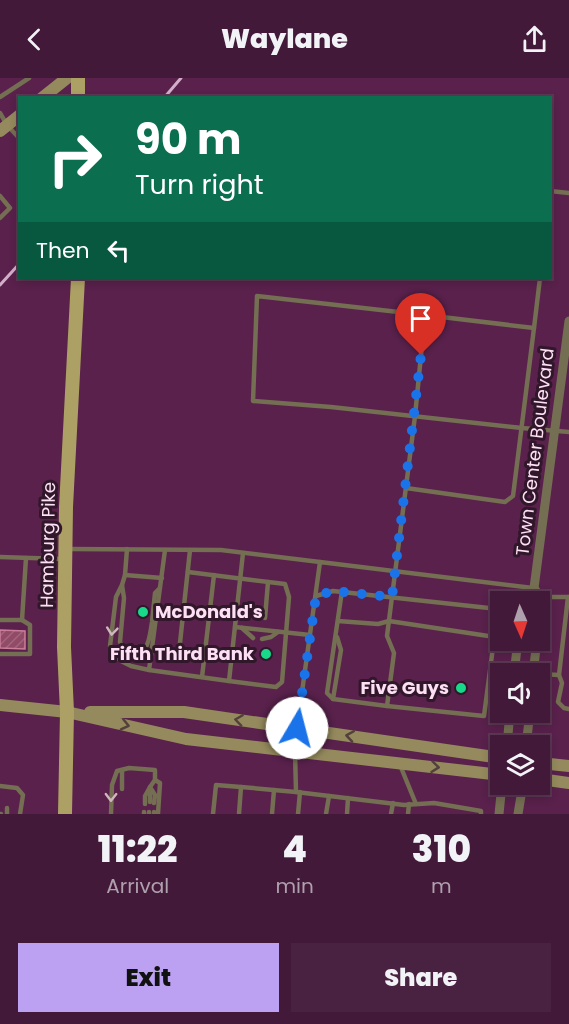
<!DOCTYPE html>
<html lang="en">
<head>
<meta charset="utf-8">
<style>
	:root { --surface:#431939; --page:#4a2241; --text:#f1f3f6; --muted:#afa0ae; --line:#5b3853; --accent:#bca0f2 }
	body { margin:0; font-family:Poppins,sans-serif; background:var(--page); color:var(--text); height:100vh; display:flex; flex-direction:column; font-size:22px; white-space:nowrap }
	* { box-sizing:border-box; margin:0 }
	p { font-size:20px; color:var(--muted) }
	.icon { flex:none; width:33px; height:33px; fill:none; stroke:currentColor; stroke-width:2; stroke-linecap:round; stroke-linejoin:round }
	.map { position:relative; height:736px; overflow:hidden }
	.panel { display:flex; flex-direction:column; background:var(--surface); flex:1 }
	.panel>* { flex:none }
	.guide { position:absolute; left:18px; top:18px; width:534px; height:183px; border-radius:0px; box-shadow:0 3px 9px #0003,0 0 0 2px var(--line); background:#0b6e4f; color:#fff; overflow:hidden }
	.needle { width:39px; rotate:177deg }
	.controls { position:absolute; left:490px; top:513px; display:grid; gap:12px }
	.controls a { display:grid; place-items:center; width:60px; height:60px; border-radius:0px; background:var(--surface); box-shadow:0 3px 9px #0003,0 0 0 2px var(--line); font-size:30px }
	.pin { position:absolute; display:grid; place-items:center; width:51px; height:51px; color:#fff; margin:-62px -26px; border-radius:50% 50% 50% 0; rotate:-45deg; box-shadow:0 0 6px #0007 }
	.pin .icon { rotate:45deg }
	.me { position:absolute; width:66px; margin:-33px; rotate:8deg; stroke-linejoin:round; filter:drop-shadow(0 0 4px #0008) }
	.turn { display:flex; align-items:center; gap:21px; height:126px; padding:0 18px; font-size:27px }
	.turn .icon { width:78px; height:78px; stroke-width:2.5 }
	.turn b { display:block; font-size:42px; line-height:51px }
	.then { display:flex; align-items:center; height:57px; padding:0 18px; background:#0003; gap:12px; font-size:22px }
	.eta { display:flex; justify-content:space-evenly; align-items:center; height:102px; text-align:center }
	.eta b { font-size:36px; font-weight:800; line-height:42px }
	.cta { display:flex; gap:12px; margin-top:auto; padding:12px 18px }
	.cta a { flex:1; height:69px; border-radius:0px; background:var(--accent); color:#111; font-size:24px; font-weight:800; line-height:69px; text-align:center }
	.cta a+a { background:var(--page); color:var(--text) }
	header { display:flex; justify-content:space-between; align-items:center; height:78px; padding:0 18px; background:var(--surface); font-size:27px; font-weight:800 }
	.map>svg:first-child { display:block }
	.building { fill:url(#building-hatch); stroke:#cb7e99; stroke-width:1.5 }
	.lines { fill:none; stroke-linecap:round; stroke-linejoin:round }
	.service { stroke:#746e52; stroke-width:4.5 }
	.minor { stroke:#746e52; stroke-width:9 }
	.secondary { stroke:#948a5d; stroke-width:12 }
	.primary { stroke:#ada065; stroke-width:14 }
	.rail { stroke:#d2aec8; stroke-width:3 }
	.oneway { stroke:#cdb8bb }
	.oneway2 { stroke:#533f3c }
	.route { stroke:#1a73e8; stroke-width:10; stroke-dasharray:0 18 }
	.poi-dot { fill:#18d989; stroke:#30172a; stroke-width:2 }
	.labels { text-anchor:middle; stroke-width:6; stroke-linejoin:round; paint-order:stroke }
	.street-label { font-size:18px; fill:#fde0f4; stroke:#30172a }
	.poi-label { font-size:18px; font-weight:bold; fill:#fde0f4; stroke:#30172a; text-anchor:end }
</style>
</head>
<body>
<header><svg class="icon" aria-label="back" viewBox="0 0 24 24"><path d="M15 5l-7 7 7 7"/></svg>Waylane<svg class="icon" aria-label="share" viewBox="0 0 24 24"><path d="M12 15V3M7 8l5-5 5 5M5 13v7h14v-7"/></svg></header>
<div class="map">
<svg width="569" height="736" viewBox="0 0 569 736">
	<defs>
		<pattern id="building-hatch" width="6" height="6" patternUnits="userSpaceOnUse" patternTransform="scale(1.5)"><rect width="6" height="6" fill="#924b66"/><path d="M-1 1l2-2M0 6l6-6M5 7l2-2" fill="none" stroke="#a2657c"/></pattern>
	</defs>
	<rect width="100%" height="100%" fill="#59214c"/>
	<polygon class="building" points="0,552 25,553 25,571 0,570"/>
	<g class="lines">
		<g class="service">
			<polyline points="0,19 29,0"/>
			<polyline points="0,35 7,47 20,61"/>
			<polyline points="550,113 569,115"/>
			<polyline points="0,118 10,130 0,140"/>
			<polyline points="425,237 257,218 253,323 331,329 522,350 569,354"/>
			<polyline points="534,250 540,200"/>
			<polyline points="69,471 221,472 320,484"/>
			<polyline points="127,471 125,497 122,507 116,519 110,568 114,576 121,583 131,588 149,592 165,472"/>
			<polyline points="0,479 63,481"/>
			<polyline points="188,494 285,506 289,519 282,604 276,609 229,603"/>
			<polyline points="125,497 162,500"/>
			<path d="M122,507l2,13 -4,44 5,9c24,8 24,-11 27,-29 1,-9 2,-19 3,-29l5,-5"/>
			<polyline points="342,513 327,615 333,621 387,628"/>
			<polyline points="316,518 333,513 498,531 484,638 387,628 394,575 387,558 415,338 425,237 534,250 513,418 505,424 406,410"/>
			<polyline points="541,519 569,519"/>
			<polyline points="568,519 559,597 562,605 558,624 564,630 569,631"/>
			<polyline points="265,540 268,504"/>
			<polyline points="0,542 22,542 26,480"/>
			<polyline points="338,543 378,546 389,543 495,559"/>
			<polyline points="235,549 310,557"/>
			<polyline points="242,550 253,560"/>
			<polyline points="262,561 271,559 278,554"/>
			<polyline points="179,574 190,472"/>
			<polyline points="0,576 30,576 30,547 22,542"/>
			<polyline points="149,592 229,603 243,475"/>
			<polyline points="540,596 559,597"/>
			<polyline points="202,599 214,497"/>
			<polyline points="333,621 341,572 337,559"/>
			<polyline points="400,687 416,726"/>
			<polyline points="155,702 160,705 158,736"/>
			<polyline points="0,708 17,710 23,717 20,736"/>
			<polyline points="122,711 122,692"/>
			<polyline points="150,724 150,712"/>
			<polyline points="145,726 145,718 150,709"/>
			<polyline points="0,736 1,736"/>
			<polyline points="7,736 7,730"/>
			<polyline points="111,736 112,707 117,693 129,690 155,692 155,702 150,709 155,717 154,725"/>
			<polyline points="144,736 144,734"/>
			<polyline points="149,736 149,734"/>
			<polyline points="154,736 154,734"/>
			<polyline points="213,736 216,707 241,709"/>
			<polyline points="239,736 241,709 296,714"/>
			<polyline points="272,736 274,712"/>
			<polyline points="298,736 300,714"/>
			<polyline points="326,736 329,718"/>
			<polyline points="347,736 348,720"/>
			<polyline points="391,736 393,725"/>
			<polyline points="408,736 409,726"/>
			<polyline points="481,736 481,733 434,725 404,727 296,714 295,674 297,650 320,484 533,510"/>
		</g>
		<g class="minor">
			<path d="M534,510c9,12 8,15 6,29"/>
			<polyline points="525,524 534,510 569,243"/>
			<polyline points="514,596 518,562"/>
			<polyline points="533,596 537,562"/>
			<polyline points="507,668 510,634"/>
			<polyline points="526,668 530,634"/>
			<polyline points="499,736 502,706"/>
			<polyline points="518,736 523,706"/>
		</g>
		<g class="secondary">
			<polyline points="42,20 67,0"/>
			<polyline points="0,53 20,37"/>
			<polyline points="0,627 67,634 186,661 501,697"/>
			<polyline points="90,634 184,634 501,680"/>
			<polyline points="540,685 569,688"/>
			<polyline points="540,701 569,705"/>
		</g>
		<g class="primary">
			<polyline points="78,0 78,20"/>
			<polyline points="65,736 67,634 64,569 66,429 78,200"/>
		</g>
		<g class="rail">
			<polyline points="164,20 181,0"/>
			<polyline points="0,207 20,185"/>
		</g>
	</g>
	<defs><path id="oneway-chevron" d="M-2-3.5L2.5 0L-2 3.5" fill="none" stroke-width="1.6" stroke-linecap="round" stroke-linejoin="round" transform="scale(1.5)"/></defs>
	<g class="oneway">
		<use href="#oneway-chevron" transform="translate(112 553) rotate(96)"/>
		<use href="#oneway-chevron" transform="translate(111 719) rotate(91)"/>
	</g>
	<g class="oneway2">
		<use href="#oneway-chevron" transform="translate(239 642) rotate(-172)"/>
		<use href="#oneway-chevron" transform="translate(125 647) rotate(13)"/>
		<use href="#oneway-chevron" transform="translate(350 658) rotate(-171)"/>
		<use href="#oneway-chevron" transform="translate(435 689) rotate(6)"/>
	</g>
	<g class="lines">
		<polyline class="route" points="297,650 316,518 333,513 392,519 421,277"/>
	</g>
	<g class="poi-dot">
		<circle cx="143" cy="534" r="6"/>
		<circle cx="266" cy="576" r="6"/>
		<circle cx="461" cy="610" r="6"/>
	</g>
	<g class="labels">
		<g class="street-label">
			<text transform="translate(535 374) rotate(-83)" y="6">Town Center Boulevard</text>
			<text transform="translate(48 467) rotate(-89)" y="6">Hamburg Pike</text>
		</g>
		<g class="poi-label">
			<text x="155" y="540" text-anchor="start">McDonald's</text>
			<text x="254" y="582">Fifth Third Bank</text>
			<text x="449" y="616">Five Guys</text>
		</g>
	</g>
</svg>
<div class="controls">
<a><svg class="needle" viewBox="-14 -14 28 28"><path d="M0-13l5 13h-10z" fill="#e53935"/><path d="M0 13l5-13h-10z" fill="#afa0ae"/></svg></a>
<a><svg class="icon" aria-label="sound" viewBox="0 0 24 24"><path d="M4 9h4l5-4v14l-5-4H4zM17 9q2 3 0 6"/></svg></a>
<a><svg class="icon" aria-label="layers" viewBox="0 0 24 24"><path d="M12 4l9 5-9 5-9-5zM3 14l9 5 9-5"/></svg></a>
</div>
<div class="pin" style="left:421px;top:277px;background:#d93025"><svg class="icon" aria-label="arrive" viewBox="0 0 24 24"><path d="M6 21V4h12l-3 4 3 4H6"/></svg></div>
<svg class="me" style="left:297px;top:650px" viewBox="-20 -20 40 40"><circle r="19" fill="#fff"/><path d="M0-13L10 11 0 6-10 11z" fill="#1a73e8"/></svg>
<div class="guide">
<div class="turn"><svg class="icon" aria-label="right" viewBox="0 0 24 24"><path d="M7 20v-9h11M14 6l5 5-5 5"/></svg><div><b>90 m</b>Turn right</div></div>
<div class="then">Then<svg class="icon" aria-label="left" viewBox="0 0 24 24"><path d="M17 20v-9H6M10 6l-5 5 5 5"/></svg></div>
</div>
</div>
<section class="panel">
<div class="eta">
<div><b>11:22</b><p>Arrival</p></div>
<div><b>4</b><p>min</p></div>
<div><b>310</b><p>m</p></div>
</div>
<div class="cta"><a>Exit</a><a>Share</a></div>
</section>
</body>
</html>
